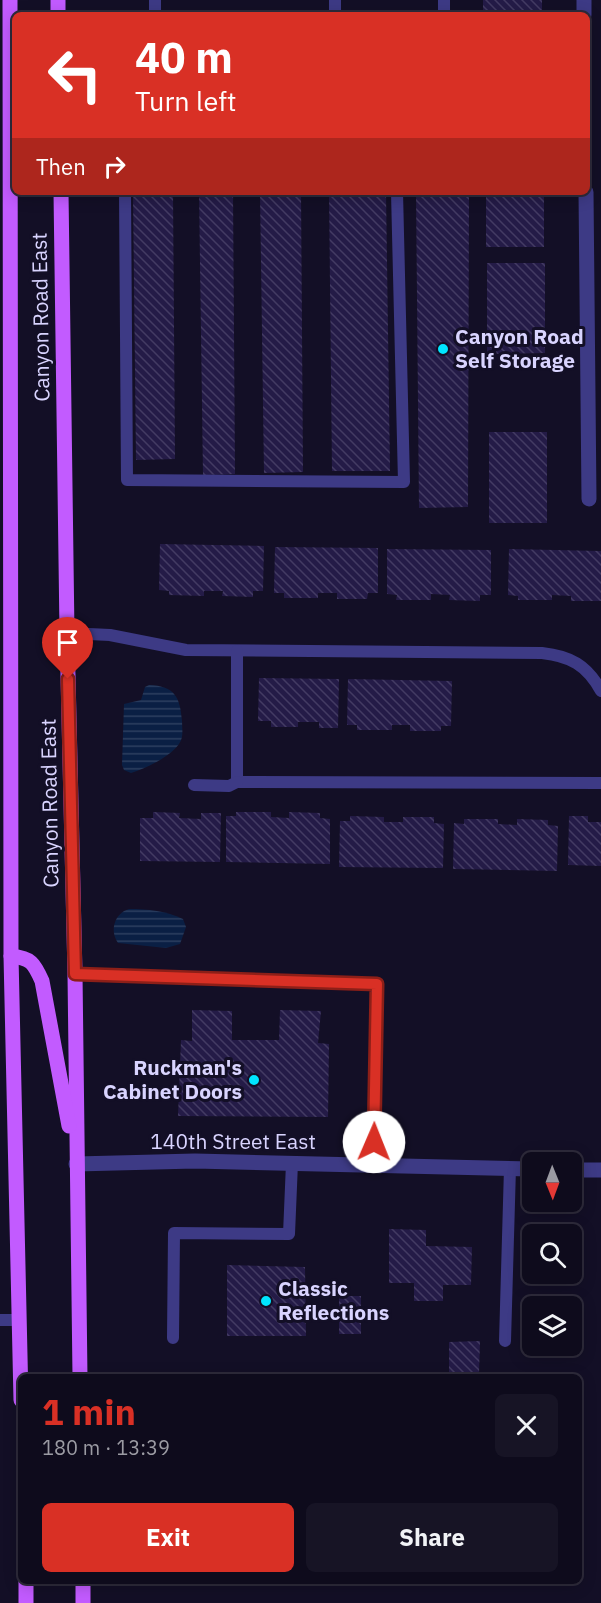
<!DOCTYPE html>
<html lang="en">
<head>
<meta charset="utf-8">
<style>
	:root { --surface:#0e0b1c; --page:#171425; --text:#f1f3f6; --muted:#9b9ba3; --line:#2e2b3b; --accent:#d93025 }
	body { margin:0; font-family:"IBM Plex Sans",sans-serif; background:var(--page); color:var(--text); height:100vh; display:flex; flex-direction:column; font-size:22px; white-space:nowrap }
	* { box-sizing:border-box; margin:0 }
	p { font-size:20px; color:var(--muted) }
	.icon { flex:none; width:33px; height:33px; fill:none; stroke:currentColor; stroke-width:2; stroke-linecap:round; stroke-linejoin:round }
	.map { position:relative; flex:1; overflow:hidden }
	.drawer { position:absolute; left:18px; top:1374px; width:564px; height:210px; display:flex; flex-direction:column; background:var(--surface); border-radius:9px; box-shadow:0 3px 15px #0003,0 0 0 2px var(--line) }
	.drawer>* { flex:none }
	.hud { position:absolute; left:12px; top:12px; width:578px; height:183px; border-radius:9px; box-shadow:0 3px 15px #0003,0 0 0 2px var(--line); background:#d93025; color:#fff; overflow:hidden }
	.needle { width:39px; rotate:179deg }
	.fabs { position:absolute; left:522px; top:1152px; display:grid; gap:12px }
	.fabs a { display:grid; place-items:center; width:60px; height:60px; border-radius:9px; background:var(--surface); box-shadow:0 3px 15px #0003,0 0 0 2px var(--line); font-size:30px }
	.pin { position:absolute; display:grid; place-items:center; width:51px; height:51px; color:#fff; margin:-62px -26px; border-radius:50% 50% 50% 0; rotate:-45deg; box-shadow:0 0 6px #0007 }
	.pin .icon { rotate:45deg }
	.me { position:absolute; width:66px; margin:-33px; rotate:1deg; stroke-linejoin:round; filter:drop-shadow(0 0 4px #0008) }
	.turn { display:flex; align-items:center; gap:21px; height:126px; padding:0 24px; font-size:27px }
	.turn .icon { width:78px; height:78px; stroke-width:2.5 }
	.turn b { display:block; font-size:42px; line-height:51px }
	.then { display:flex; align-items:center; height:57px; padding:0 24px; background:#0003; gap:12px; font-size:22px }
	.round { display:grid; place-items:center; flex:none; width:63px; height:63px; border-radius:9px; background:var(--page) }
	.head { display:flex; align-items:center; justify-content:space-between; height:102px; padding:0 24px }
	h1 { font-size:36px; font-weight:800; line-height:45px; color:var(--accent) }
	.action { display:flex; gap:12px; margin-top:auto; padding:12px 24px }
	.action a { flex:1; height:69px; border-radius:9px; background:var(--accent); color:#fff; font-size:24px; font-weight:800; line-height:69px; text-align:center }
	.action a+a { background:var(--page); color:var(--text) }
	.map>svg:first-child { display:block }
	.water { fill:url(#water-rules) }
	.building { fill:url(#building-back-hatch) }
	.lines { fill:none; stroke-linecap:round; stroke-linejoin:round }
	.service { stroke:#3d3a85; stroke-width:12 }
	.minor { stroke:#3d3a85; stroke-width:15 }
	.primary { stroke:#c25bff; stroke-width:15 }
	.route-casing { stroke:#8d1f18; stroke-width:15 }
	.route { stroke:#d93025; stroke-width:10 }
	.poi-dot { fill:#00e5ff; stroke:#130f26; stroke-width:2 }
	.labels { text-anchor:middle; stroke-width:6; stroke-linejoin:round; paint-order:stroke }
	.street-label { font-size:21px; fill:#d9d4ff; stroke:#130f26 }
	.poi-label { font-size:21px; font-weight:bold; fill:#d9d4ff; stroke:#130f26; text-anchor:start }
</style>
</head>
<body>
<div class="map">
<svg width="601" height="1603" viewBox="0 0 601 1603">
	<defs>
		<pattern id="water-rules" width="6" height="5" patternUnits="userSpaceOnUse" patternTransform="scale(1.5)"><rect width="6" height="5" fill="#0a1f44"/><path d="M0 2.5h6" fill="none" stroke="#2d3f60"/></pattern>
		<pattern id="building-back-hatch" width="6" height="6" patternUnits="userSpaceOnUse" patternTransform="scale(1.5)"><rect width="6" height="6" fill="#241b47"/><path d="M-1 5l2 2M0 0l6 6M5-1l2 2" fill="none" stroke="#433b63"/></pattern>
	</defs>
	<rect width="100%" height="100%" fill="#130f26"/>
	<g class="water">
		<path d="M149,685c26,1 31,12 33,36 0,8 2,16 -3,23 -9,13 -33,24 -48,29l-7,-3 -2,-5 2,-61 17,-4 4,-13z"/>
		<path d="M129,909c19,0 37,2 54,10l3,8 -6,17 -14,4 -48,-5c-9,-13 -3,-30 11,-34z"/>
	</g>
	<g class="building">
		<rect x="483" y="0" width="59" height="15"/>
		<polygon points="133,192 173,192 175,459 136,460"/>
		<polygon points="199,192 233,192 235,474 203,475"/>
		<polygon points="260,192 301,192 303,472 264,473"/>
		<polygon points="329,192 386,192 390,471 332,471"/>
		<polygon points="416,192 469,192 468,507 419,508"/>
		<rect x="486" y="192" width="58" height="55"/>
		<polygon points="487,263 545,263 545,353 487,354"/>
		<rect x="489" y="432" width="58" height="91"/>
		<polygon points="160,544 264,546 263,591 253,591 253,597 222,596 223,591 204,591 204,596 169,595 169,591 159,590"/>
		<polygon points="275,547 378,548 378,593 368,593 367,599 337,599 337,593 318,593 318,598 284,598 284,593 274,593"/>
		<polygon points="387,549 491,550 491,595 480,595 480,601 449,600 450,595 431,594 431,600 396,600 397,595 387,594"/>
		<polygon points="509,549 601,551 601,601 571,601 571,596 552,595 552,600 518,600 518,596 508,595"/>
		<polygon points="259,678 339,679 338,728 319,728 319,722 298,722 298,727 271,727 271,721 258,721"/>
		<polygon points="348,679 452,681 451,726 441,726 441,731 410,731 410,725 392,725 392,730 357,730 357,725 347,725"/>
		<polygon points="153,812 180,813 179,818 201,819 201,813 221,813 220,862 140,861 140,818 153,818"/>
		<polygon points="236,812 271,812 271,817 289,818 289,812 320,813 320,818 330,819 330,864 226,862 226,816 236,816"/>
		<polygon points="350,816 384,817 384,822 403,822 403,817 434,817 434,823 444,824 443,868 339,867 340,821 350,821"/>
		<polygon points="569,816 588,816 588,822 601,822 601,866 568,865"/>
		<polygon points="464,819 498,819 498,824 517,825 517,819 548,820 548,825 558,826 557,871 453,869 454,823 464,824"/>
		<polygon points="192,1010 232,1011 232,1040 279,1040 280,1010 321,1011 318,1043 329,1044 328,1117 178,1116 181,1040 192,1041"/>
		<polygon points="389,1229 426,1230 426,1246 472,1247 471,1285 443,1285 443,1301 414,1301 414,1283 389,1283"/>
		<polygon points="227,1265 305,1267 306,1336 227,1336"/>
		<rect x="339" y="1296" width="22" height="38"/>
		<polygon points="480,1341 479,1373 449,1372 449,1342"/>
	</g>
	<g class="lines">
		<g class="service">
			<polyline points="155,0 155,15"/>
			<polyline points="335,0 335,15"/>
			<polyline points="444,15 444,0"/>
			<polyline points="125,192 127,480 404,482 397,192"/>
			<path d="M67,633l43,2 76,15 356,3c28,3 45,12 59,38"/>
			<polyline points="237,651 237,782 601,783"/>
			<polyline points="194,785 229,786 237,782"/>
			<polyline points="75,974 377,984 374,1165"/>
			<polyline points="0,1320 19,1320"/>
			<polyline points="173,1338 174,1233 289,1234 292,1163"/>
			<polyline points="505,1341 510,1168"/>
		</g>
		<g class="minor">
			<polyline points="584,0 584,15"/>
			<polyline points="586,192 589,499"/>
			<polyline points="76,1164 195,1161 532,1169"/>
			<polyline points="572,1170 601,1170"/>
		</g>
		<g class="primary">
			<polyline points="10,0 11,956 21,1400"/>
			<polyline points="58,0 58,15"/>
			<polyline points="61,192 67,633 75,974 80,1377"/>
			<path d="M11,956c20,2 23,7 31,25l27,145"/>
			<polyline points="26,1581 26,1603"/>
			<polyline points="83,1581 83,1603"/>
		</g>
	</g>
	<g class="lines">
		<g class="route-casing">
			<polyline id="route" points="68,679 75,974 377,984 374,1142"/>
		</g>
		<use href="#route" class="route"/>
	</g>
	<g class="poi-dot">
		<circle cx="443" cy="349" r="6"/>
		<circle cx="254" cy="1080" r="6"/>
		<circle cx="266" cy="1301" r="6"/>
	</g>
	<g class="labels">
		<g class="street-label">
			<text transform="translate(41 317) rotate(-91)" y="7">Canyon Road East</text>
			<text transform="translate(50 803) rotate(-91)" y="7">Canyon Road East</text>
			<text x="233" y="1149">140th Street East</text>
		</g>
		<g class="poi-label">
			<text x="455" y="344">Canyon Road<tspan x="455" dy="24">Self Storage</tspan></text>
			<text x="242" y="1075" text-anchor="end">Ruckman's<tspan x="242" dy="24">Cabinet Doors</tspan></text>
			<text x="278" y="1296">Classic<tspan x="278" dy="24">Reflections</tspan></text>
		</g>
	</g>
</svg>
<div class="fabs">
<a><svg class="needle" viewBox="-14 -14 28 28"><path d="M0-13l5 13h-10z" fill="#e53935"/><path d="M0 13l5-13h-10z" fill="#9b9ba3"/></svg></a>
<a><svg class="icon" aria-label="search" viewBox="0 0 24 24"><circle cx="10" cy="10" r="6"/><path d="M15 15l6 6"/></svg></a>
<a><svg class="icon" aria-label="layers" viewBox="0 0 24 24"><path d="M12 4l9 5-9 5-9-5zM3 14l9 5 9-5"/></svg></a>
</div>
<div class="pin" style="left:68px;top:679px;background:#d93025"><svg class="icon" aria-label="arrive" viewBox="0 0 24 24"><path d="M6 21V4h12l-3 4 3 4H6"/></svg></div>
<svg class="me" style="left:374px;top:1142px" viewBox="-20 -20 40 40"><circle r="19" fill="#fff"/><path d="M0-13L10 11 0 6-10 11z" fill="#d93025"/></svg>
<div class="hud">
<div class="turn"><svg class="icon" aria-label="left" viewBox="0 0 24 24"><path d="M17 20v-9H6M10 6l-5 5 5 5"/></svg><div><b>40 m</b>Turn left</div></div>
<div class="then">Then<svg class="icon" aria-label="right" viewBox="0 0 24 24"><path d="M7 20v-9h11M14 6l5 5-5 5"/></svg></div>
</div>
<section class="drawer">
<div class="head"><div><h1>1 min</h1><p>180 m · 13:39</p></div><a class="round"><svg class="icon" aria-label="close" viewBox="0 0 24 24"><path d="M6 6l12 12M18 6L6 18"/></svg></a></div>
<div class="action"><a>Exit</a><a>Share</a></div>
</section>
</div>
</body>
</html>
